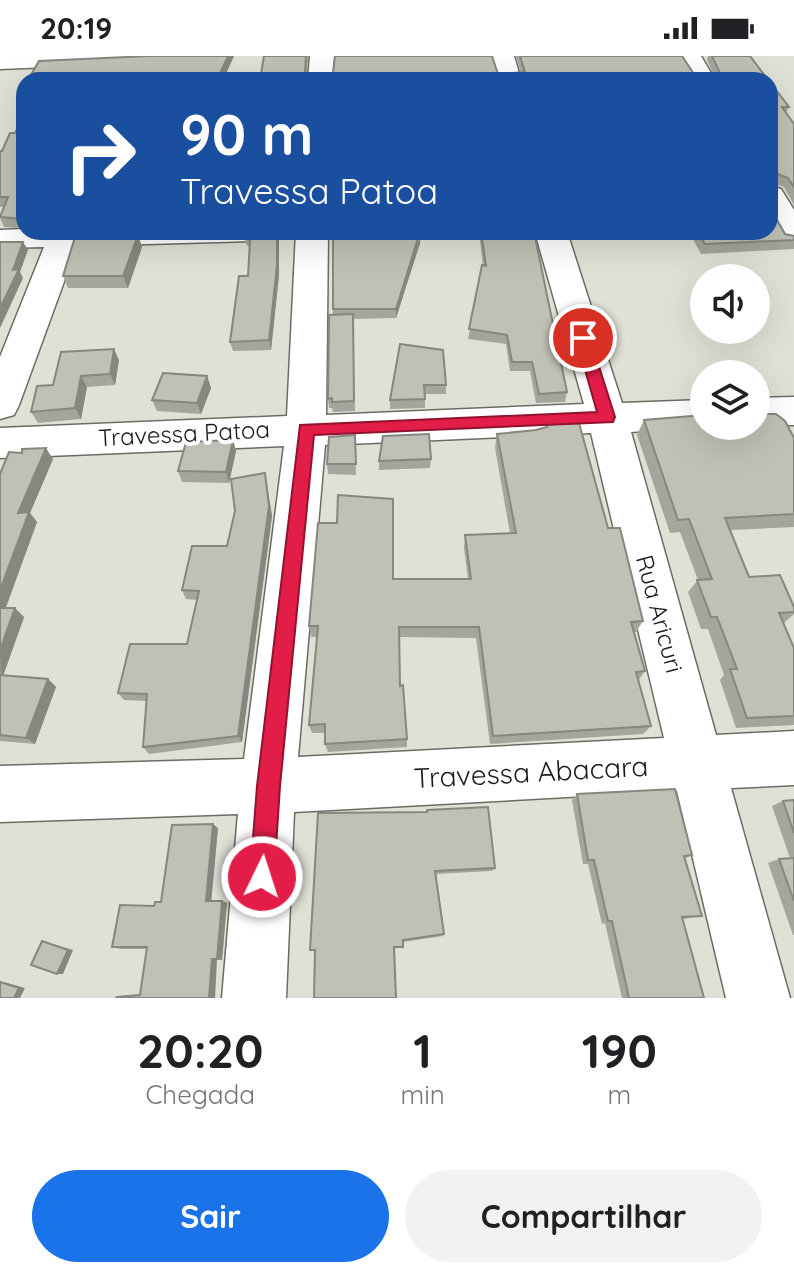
<!DOCTYPE html>
<html lang="pt">
<head>
<meta charset="utf-8">
<style>
	:root { --surface:#fff; --page:#f2f2f2; --text:#202124; --muted:#757577; --accent:#1a73e8 }
	body { margin:0; font-family:Quicksand,sans-serif; background:var(--page); color:var(--text); height:100vh; display:flex; flex-direction:column; font-size:30px; white-space:nowrap }
	* { box-sizing:border-box; margin:0 }
	p { font-size:26px; color:var(--muted) }
	.icon { flex:none; width:44px; height:44px; fill:none; stroke:currentColor; stroke-width:2; stroke-linecap:round; stroke-linejoin:round }
	.map { position:relative; height:942px; overflow:hidden }
	.panel { display:flex; flex-direction:column; background:var(--surface); flex:1 }
	.panel>* { flex:none }
	.banner { position:absolute; left:16px; top:16px; width:762px; height:168px; border-radius:24px; box-shadow:0 8px 32px #0002; background:#1a4fa0; color:#fff; overflow:hidden }
	.fabs { position:absolute; left:690px; top:208px; display:grid; gap:16px }
	.fabs a { display:grid; place-items:center; width:80px; height:80px; border-radius:50%; background:var(--surface); box-shadow:0 8px 32px #0002; font-size:40px }
	.pin { position:absolute; display:grid; place-items:center; width:68px; height:68px; color:#fff; margin:-34px; border:4px solid #fff; border-radius:50%; box-shadow:0 2px 8px #0007 }
	.me { position:absolute; width:88px; margin:-44px; rotate:4deg; stroke-linejoin:round; filter:drop-shadow(0 0 6px #0008) }
	.turn { display:flex; align-items:center; gap:28px; height:168px; padding:0 32px; font-size:36px }
	.turn .icon { width:104px; height:104px; stroke-width:2.5 }
	.turn b { display:block; font-size:56px; line-height:68px }
	.eta { display:flex; justify-content:space-evenly; align-items:center; height:136px; text-align:center }
	.eta b { font-size:48px; font-weight:700; line-height:56px }
	.action { display:flex; gap:16px; margin-top:auto; padding:16px 32px }
	.action a { flex:1; height:92px; border-radius:48px; background:var(--accent); color:#fff; font-size:32px; font-weight:700; line-height:92px; text-align:center }
	.action a+a { background:var(--page); color:var(--text) }
	.status { display:flex; justify-content:space-between; align-items:center; height:56px; padding:0 40px; background:var(--surface); direction:ltr }
	.status svg { height:22px; fill:currentColor }
	.map>svg:first-child { display:block }
	.lines { fill:none; stroke-linecap:round; stroke-linejoin:round }
	.minor-casing { stroke:#6b6d63; stroke-width:3 }
	.minor { fill:#fff; fill-rule:evenodd }
	.wall { fill:#a4a69d }
	.shaded-wall { fill:#86877f }
	.building { fill:#bfc1b6; stroke:#86877f; stroke-width:2 }
	.route { fill:#e11d48; stroke:#92132f; stroke-width:2 }
	.labels { text-anchor:middle; stroke-width:8; stroke-linejoin:round; paint-order:stroke }
	.street-label { font-size:24px; fill:#1b1c18; stroke:#fff }
	.near-street-label { font-size:28px; fill:#1b1c18; stroke:#fff }
</style>
</head>
<body>
<div class="status"><b>20:19</b><svg viewBox="0 0 49 12"><path d="M0 12V9h3v3zM5 12V6h3v6zM10 12V3h3v9zM15 12V0h3v12zM26 1h20v11H26zM47 4h2v5h-2z"/></svg></div>
<div class="map">
<svg width="794" height="942" viewBox="0 0 794 942">
	<rect width="100%" height="100%" fill="#dfe1d6"/>
	<g class="lines">
		<g class="minor-casing">
			<g id="minor">
				<polygon points="0,0 160,0 156,5 148,7 0,13"/>
				<polygon points="310,0 334,0 332,24 308,24"/>
				<polygon points="490,0 514,0 521,24 497,24"/>
				<polygon points="677,0 701,0 715,24 691,24"/>
				<polygon points="770,130 781,133 794,154 794,188 783,186 770,165"/>
				<polygon points="24,173 24,176 269,176 264,183 253,185 77,190 19,349 14,359 0,363 0,301 44,191 0,192 0,174"/>
				<path d="M296,176h32l-2,183 258,-11 -49,-172h32l55,171 82,-3v26h8l-81,6 85,303 78,-4v54l-63,3 59,210h-64l-49,-207 -383,21 -8,186h-64l16,-184 -238,8v-56l244,-7 40,-313 -284,12v-30l287,-12zM591,377l73,305 -366,19 27,-312z"/>
				<polygon points="794,341 794,369 756,370 755,370 756,342"/>
			</g>
		</g>
		<use href="#minor" class="minor"/>
	</g>
	<g class="wall">
		<polygon points="149,0 234,0 223,24 35,24 32,17"/>
		<polygon points="264,0 308,0 307,17 498,18 521,17 516,0 682,0 694,18 713,17 707,4 708,0 750,0 768,24 260,24"/>
		<polygon points="770,26 789,51 786,57 794,68 794,149 784,131 772,127 772,155 785,178 794,180 794,193 701,198 689,176 770,176"/>
		<polygon points="24,59 24,172 4,171 0,162 4,151 0,151 0,95 2,95 15,77"/>
		<polygon points="479,176 534,176 567,336 565,346 536,347 530,315 510,315 506,288 468,283 483,210"/>
		<polygon points="244,178 279,219 271,294 233,295 230,286 248,220 250,192 246,188"/>
		<polygon points="420,187 396,262 353,263 355,355 333,356 332,352 329,352 328,343 333,253"/>
		<polygon points="142,191 128,232 68,232 63,220"/>
		<polygon points="400,288 446,329 446,338 425,338 425,352 390,353 390,344"/>
		<polygon points="119,304 115,329 87,331 81,363 38,367 31,356 53,329"/>
		<polygon points="207,320 211,332 201,358 157,355 152,344"/>
		<polygon points="644,364 794,382 794,471 730,474 749,521 794,551 794,558 783,568 794,592 794,669 736,672 720,624 724,619 708,573 701,573 688,536 698,524 680,476 670,477 637,379"/>
		<polygon points="547,368 608,472 643,565 636,576 634,576 645,615 638,625 651,670 643,678 490,688 476,582 399,581 400,630 407,683 407,691 328,696 325,688 325,677 312,677 309,669 317,581 311,581 309,570 393,523 468,523 464,492 465,479 510,477 495,392 497,378 536,374 546,372"/>
		<polygon points="355,379 356,419 328,418 327,408"/>
		<polygon points="233,384 236,395 229,427 182,426 178,415"/>
		<polygon points="53,403 30,457 37,466 6,552 24,561 3,619 48,623 56,631 35,688 0,685 0,418"/>
		<polygon points="431,403 430,412 379,414 379,405"/>
		<polygon points="265,417 272,460 242,686 149,698 143,691 146,645 124,644 118,637 187,588 197,544 186,543 182,534 227,490"/>
		<polygon points="577,738 692,799 684,803 702,860 683,863 704,942 622,942 605,867 602,868 588,808 583,808 572,744"/>
		<polygon points="794,744 794,879 793,879 768,807 779,803 790,802 772,750 783,745"/>
		<polygon points="318,757 495,812 492,815 435,818 444,878 443,880 403,886 403,892 313,895 310,894"/>
		<polygon points="218,772 211,845 222,845 227,847 222,904 217,904 140,939 147,893 120,893 112,891 161,846"/>
	</g>
	<g class="shaded-wall">
		<polygon points="228,0 234,0 223,24 217,24"/>
		<polygon points="277,176 279,176 279,219 271,294 269,284"/>
		<polygon points="421,177 420,187 396,262 396,253"/>
		<polygon points="138,179 142,191 128,232 123,220"/>
		<polygon points="23,186 28,194 20,216 23,222 0,272 0,252"/>
		<polygon points="114,293 119,304 115,329 110,318"/>
		<polygon points="81,320 87,331 81,363 75,352"/>
		<polygon points="207,320 211,332 201,358 197,347"/>
		<polygon points="233,384 236,395 229,427 226,416"/>
		<polygon points="46,392 53,403 30,457 37,466 2,561 0,558 0,534 18,457"/>
		<polygon points="265,417 272,460 242,686 238,680"/>
		<polygon points="15,552 24,561 1,626 0,594"/>
		<polygon points="48,623 56,631 35,688 26,682"/>
		<polygon points="213,768 218,772 211,848 206,845"/>
		<polygon points="222,845 227,847 222,904 217,903"/>
		<polygon points="42,885 73,894 63,918 57,918"/>
		<polygon points="212,903 217,904 215,942 209,942"/>
		<polygon points="0,925 25,932 20,942 14,942 0,926"/>
	</g>
	<g class="building">
		<polygon points="149,0 228,0 217,24 40,24 44,17 32,17 39,5"/>
		<polygon points="264,0 306,0 305,17 333,17 335,0 492,0 498,18 525,16 520,0 682,0 694,18 720,17 712,0 750,0 768,24 653,24 650,18 582,20 585,24 260,24"/>
		<polygon points="770,26 789,51 782,51 794,68 794,131 788,122 775,117 771,120 772,155 785,178 794,180 794,184 705,188 698,176 770,176"/>
		<polygon points="24,59 24,163 0,161 8,141 0,141 0,95 2,95 10,77 15,77"/>
		<polygon points="263,176 277,176 277,209 269,284 230,286 239,220 248,220 250,185 244,178"/>
		<polygon points="333,176 420,176 396,253 333,253"/>
		<polygon points="481,176 534,176 567,336 539,338 532,306 512,306 507,279 469,273 482,209 486,210"/>
		<polygon points="138,179 123,220 63,220 75,181"/>
		<polygon points="0,186 23,186 13,214 19,213 0,252"/>
		<polygon points="353,258 354,345 332,346 332,342 328,343 329,259"/>
		<polygon points="400,288 443,294 446,329 424,329 425,343 390,344"/>
		<polygon points="114,293 110,318 81,320 75,352 31,356 37,330 53,329 61,296"/>
		<polygon points="163,317 207,320 197,347 152,344"/>
		<polygon points="756,358 776,358 785,365 794,382 794,458 725,462 749,521 780,519 794,551 794,556 779,557 794,592 794,660 747,662 730,613 737,613 717,561 711,561 697,524 712,523 689,463 678,464 644,364 704,359 704,370 756,370"/>
		<polygon points="579,367 608,472 620,472 643,565 631,566 645,615 636,616 651,670 493,680 479,571 399,571 400,630 403,629 407,683 325,688 325,668 309,669 318,570 309,570 318,467 337,467 338,439 393,443 393,523 471,523 465,479 516,477 497,378 536,374 547,371 547,368"/>
		<polygon points="429,378 431,403 379,405 383,380"/>
		<polygon points="355,379 356,408 327,408 329,381"/>
		<polygon points="233,384 226,416 178,415 186,386"/>
		<polygon points="46,392 18,457 29,456 0,534 0,418 9,396 22,397 22,393"/>
		<polygon points="265,417 269,450 238,680 143,691 147,638 118,637 130,588 187,588 199,535 182,534 192,490 227,490 235,455 231,423"/>
		<polygon points="0,552 15,552 0,594"/>
		<polygon points="0,619 48,623 26,682 0,679"/>
		<polygon points="675,733 692,799 684,800 702,860 682,861 704,942 629,942 612,865 608,865 594,804 588,804 577,738"/>
		<polygon points="794,744 794,777 783,745"/>
		<polygon points="488,751 495,812 435,815 444,878 403,884 403,891 394,891 396,942 314,942 315,894 310,894 318,757 427,756 427,754"/>
		<polygon points="213,768 206,845 222,845 217,903 212,903 209,942 116,942 117,941 140,939 147,891 112,891 120,849 154,850 155,846 161,846 172,769"/>
		<polygon points="794,802 794,845 779,803"/>
		<polygon points="42,885 68,894 57,918 31,909"/>
		<polygon points="0,926 19,932 14,942 0,942"/>
	</g>
	<polygon class="route" points="583,277 590,282 615,361 613,366 314,379 280,730 274,821 271,829 262,833 254,829 250,821 257,730 300,369 597,356 576,282"/>
	<g class="labels">
		<g class="street-label">
			<text transform="translate(184 378) rotate(-3)" y="8">Travessa Patoa</text>
			<text transform="translate(659 558) rotate(75)" y="8">Rua Aricuri</text>
		</g>
		<g class="near-street-label">
			<text transform="translate(531 716) rotate(-3)" y="10">Travessa Abacara</text>
		</g>
	</g>
</svg>
<div class="fabs">
<a><svg class="icon" aria-label="sound" viewBox="0 0 24 24"><path d="M4 9h4l5-4v14l-5-4H4zM17 9q2 3 0 6"/></svg></a>
<a><svg class="icon" aria-label="layers" viewBox="0 0 24 24"><path d="M12 4l9 5-9 5-9-5zM3 14l9 5 9-5"/></svg></a>
</div>
<div class="pin" style="left:583px;top:282px;background:#d93025"><svg class="icon" aria-label="arrive" viewBox="0 0 24 24"><path d="M6 21V4h12l-3 4 3 4H6"/></svg></div>
<svg class="me" style="left:262px;top:821px" viewBox="-20 -20 40 40"><circle r="17" fill="#e11d48" stroke="#fff" stroke-width="3"/><path d="M0-11L8 9 0 5-8 9z" fill="#fff"/></svg>
<div class="banner">
<div class="turn"><svg class="icon" aria-label="right" viewBox="0 0 24 24"><path d="M7 20v-9h11M14 6l5 5-5 5"/></svg><div><b>90 m</b>Travessa Patoa</div></div>
</div>
</div>
<section class="panel">
<div class="eta">
<div><b>20:20</b><p>Chegada</p></div>
<div><b>1</b><p>min</p></div>
<div><b>190</b><p>m</p></div>
</div>
<div class="action"><a>Sair</a><a>Compartilhar</a></div>
</section>
</body>
</html>
